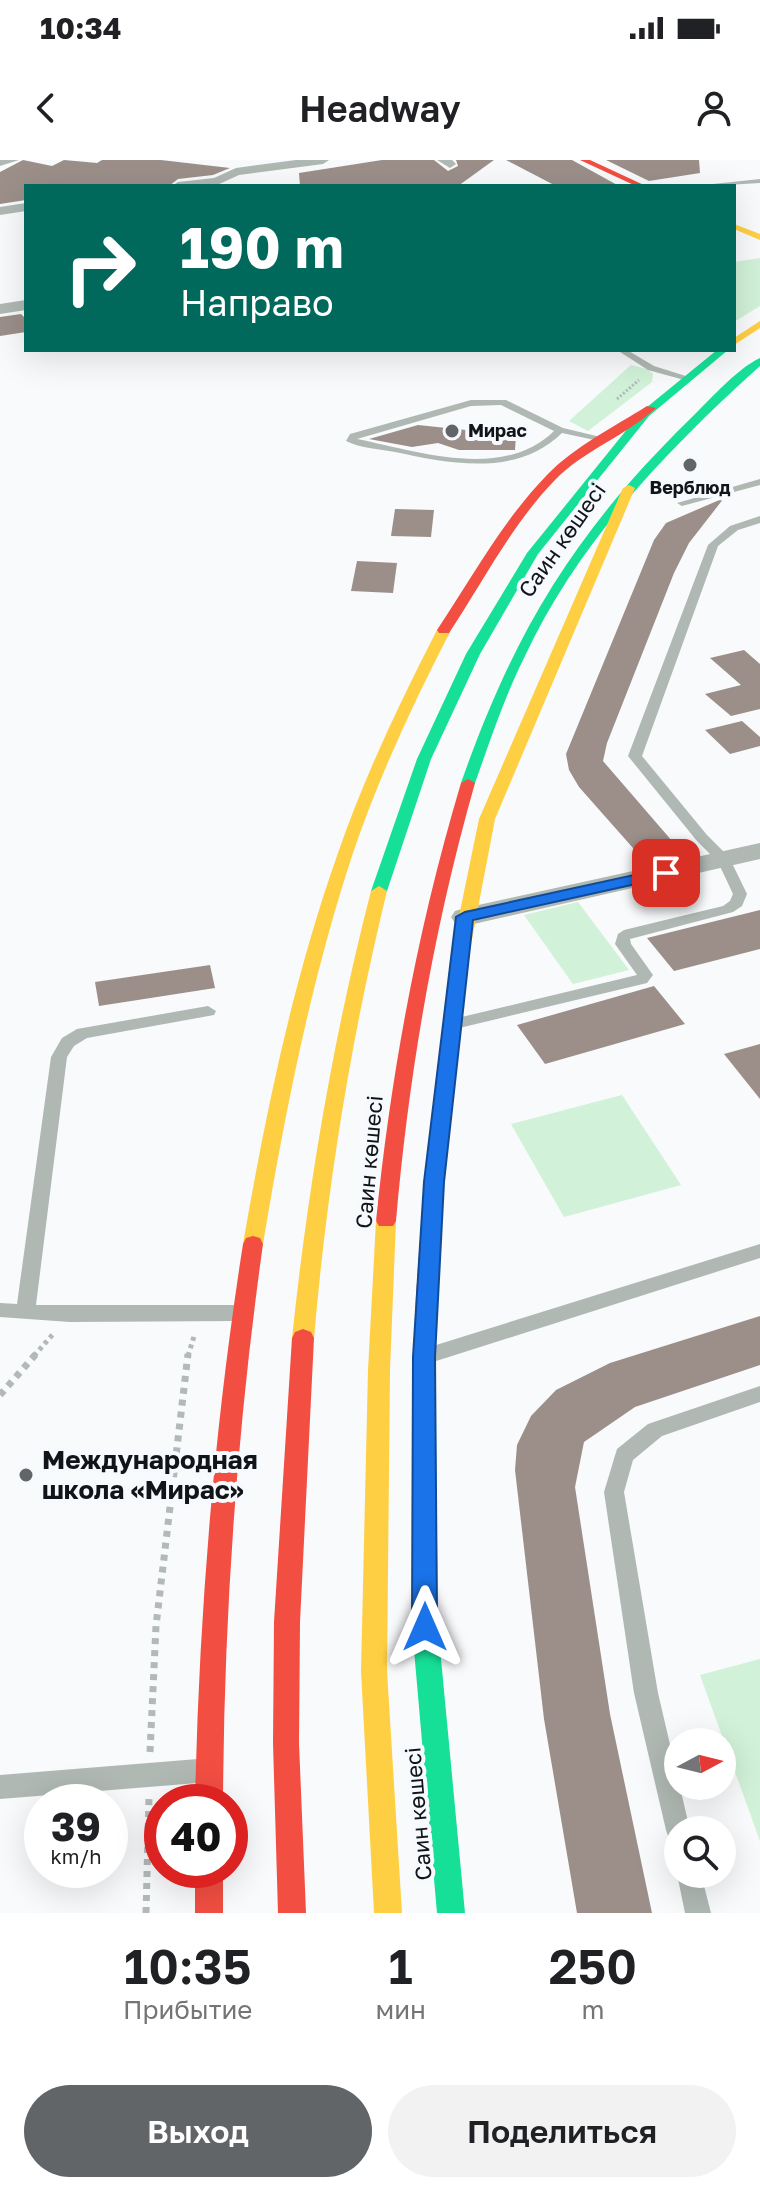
<!DOCTYPE html>
<html lang="ru">
<head>
<meta charset="utf-8">
<style>
	:root { --surface:#fff; --page:#f2f2f2; --text:#202124; --muted:#757577; --accent:#626567 }
	body { margin:0; font-family:"Golos Text",sans-serif; background:var(--page); color:var(--text); height:100vh; display:flex; flex-direction:column; font-size:30px; white-space:nowrap }
	* { box-sizing:border-box; margin:0 }
	p { font-size:26px; color:var(--muted) }
	.icon { flex:none; width:44px; height:44px; fill:none; stroke:currentColor; stroke-width:2; stroke-linecap:round; stroke-linejoin:round }
	.map { position:relative; height:1753px; overflow:hidden }
	.panel { display:flex; flex-direction:column; background:var(--surface); flex:1 }
	.panel>* { flex:none }
	.hud { position:absolute; left:24px; top:24px; width:712px; height:168px; border-radius:0px; box-shadow:0 8px 32px #0002; background:#00695c; color:#fff; overflow:hidden }
	.needle { width:52px; rotate:83deg }
	.fabs { position:absolute; left:664px; top:1568px; display:grid; gap:16px }
	.fabs a { display:grid; place-items:center; width:72px; height:72px; border-radius:50%; background:var(--surface); box-shadow:0 8px 32px #0002; font-size:40px }
	.speed { position:absolute; left:24px; top:1624px; display:flex; gap:16px; font-size:40px; font-weight:700; text-align:center }
	.speed>* { display:grid; place-content:center; width:104px; height:104px; border-radius:50%; background:var(--surface); box-shadow:0 8px 32px #0002; line-height:1 }
	.speed small { font-size:20px; font-weight:400 }
	.speed .limit { border:12px solid #d22; background:#fff; color:#111 }
	.pin { position:absolute; display:grid; place-items:center; width:68px; height:68px; color:#fff; margin:-34px; border-radius:16px; box-shadow:0 4px 12px #0006 }
	.me { position:absolute; width:88px; margin:-44px; rotate:0deg; stroke-linejoin:round; filter:drop-shadow(0 0 6px #0008) }
	.turn { display:flex; align-items:center; gap:28px; height:168px; padding:0 24px; font-size:36px }
	.turn .icon { width:104px; height:104px; stroke-width:2.5 }
	.turn b { display:block; font-size:56px; line-height:68px }
	.eta { display:flex; justify-content:space-evenly; align-items:center; height:136px; text-align:center }
	.eta b { font-size:48px; font-weight:600; line-height:56px }
	.action { display:flex; gap:16px; margin-top:auto; padding:16px 24px }
	.action a { flex:1; height:92px; border-radius:48px; background:var(--accent); color:#fff; font-size:32px; font-weight:600; line-height:92px; text-align:center }
	.action a+a { background:var(--page); color:var(--text) }
	.status { display:flex; justify-content:space-between; align-items:center; height:56px; padding:0 40px; background:var(--surface); direction:ltr }
	.status svg { height:22px; fill:currentColor }
	header { display:flex; justify-content:space-between; align-items:center; height:104px; padding:0 24px; background:var(--surface); font-size:36px; font-weight:600 }
	.map>svg:first-child { display:block }
	.green { fill:#d1f1d8 }
	.building { fill:#9c8f8a }
	.lines { fill:none; stroke-linecap:round; stroke-linejoin:round }
	.path-far2 { stroke:#b3b9b7; stroke-width:3; stroke-dasharray:2 2; stroke-linecap:butt }
	.path-far1 { stroke:#b3b9b7; stroke-width:5; stroke-dasharray:4 4; stroke-linecap:butt }
	.path { stroke:#b3b9b7; stroke-width:7; stroke-dasharray:6 6; stroke-linecap:butt }
	.lane { fill:#afb8b3; fill-rule:evenodd }
	.street { fill:#afb8b3; fill-rule:evenodd }
	.fast { fill:#16e098; fill-rule:evenodd }
	.slow { fill:#ffcf43; fill-rule:evenodd }
	.jam { fill:#f24e42; fill-rule:evenodd }
	.route { fill:#1a73e8; stroke:#114b97; stroke-width:2 }
	.poi-dot { fill:#626567; stroke:#f6fafe; stroke-width:3 }
	.labels { text-anchor:middle; stroke-width:8; stroke-linejoin:round; paint-order:stroke }
	.far-poi-label { font-size:18px; font-weight:bold; fill:#111517; stroke:#f6fafe; text-anchor:start }
	.street-label { font-size:22px; fill:#111517; stroke:#f6fafe }
	.near-poi-label { font-size:26px; font-weight:bold; fill:#111517; stroke:#f6fafe; text-anchor:start }
</style>
</head>
<body>
<div class="status"><b>10:34</b><svg viewBox="0 0 49 12"><path d="M0 12V9h3v3zM5 12V6h3v6zM10 12V3h3v9zM15 12V0h3v12zM26 1h20v11H26zM47 4h2v5h-2z"/></svg></div>
<header><svg class="icon" aria-label="back" viewBox="0 0 24 24"><path d="M15 5l-7 7 7 7"/></svg>Headway<svg class="icon" aria-label="person" viewBox="0 0 24 24"><circle cx="12" cy="8" r="4"/><path d="M4 21q1-7 8-7t8 7"/></svg></header>
<div class="map">
<svg width="760" height="1753" viewBox="0 0 760 1753">
	<rect width="100%" height="100%" fill="#f8fafc"/>
	<g class="green">
		<polygon points="760,98 760,146 734,162 734,102"/>
		<polygon points="631,205 647,209 653,214 652,222 588,271 569,261"/>
		<polygon points="578,742 629,810 573,824 524,755"/>
		<polygon points="622,935 681,1025 564,1057 511,964"/>
		<polygon points="760,1499 760,1681 700,1515"/>
	</g>
	<g class="building">
		<polygon points="23,0 52,6 64,0 97,3 102,0 161,0 230,8 213,15 178,19 169,26 26,26 26,40 0,44 0,12"/>
		<polygon points="382,0 434,0 448,11 458,6 456,0 494,0 458,26 300,26 299,13"/>
		<polygon points="506,0 572,0 619,26 556,26"/>
		<polygon points="606,0 699,0 700,13 649,21"/>
		<polygon points="21,154 26,159 26,172 0,176 0,157"/>
		<polygon points="418,265 516,275 515,290 459,290 438,283 412,287 369,279"/>
		<polygon points="724,338 689,383 674,413 607,583 603,601 685,696 648,705 579,627 569,610 566,594 654,380 666,363"/>
		<polygon points="395,349 434,350 431,377 391,376"/>
		<polygon points="357,401 397,403 393,433 351,431"/>
		<polygon points="744,490 760,504 760,549 731,556 705,534 741,525 710,498"/>
		<polygon points="742,561 760,577 760,586 730,594 705,570"/>
		<polygon points="760,750 760,789 674,811 647,778"/>
		<polygon points="210,805 215,828 99,846 95,822"/>
		<polygon points="654,826 685,864 545,904 517,865"/>
		<polygon points="760,884 760,939 724,894"/>
		<polygon points="760,1156 760,1205 635,1247 584,1282 575,1327 610,1554 652,1753 577,1753 544,1559 515,1310 517,1285 531,1256 556,1230 610,1203"/>
	</g>
	<g class="lines">
		<polyline class="path-far2" points="617,239 639,220"/>
		<g class="path-far1">
			<polyline points="34,1196 54,1173"/>
			<polyline points="188,1196 195,1173"/>
		</g>
		<g class="path">
			<polyline points="0,1235 36,1194"/>
			<polyline points="150,1592 156,1466 188,1194"/>
			<polyline points="146,1753 149,1638"/>
		</g>
		<g class="lane">
			<polygon points="760,19 760,23 710,26 713,24"/>
			<polygon points="617,190 627,190 654,206 692,218 688,221 648,210"/>
			<path d="M471,240h35l57,28 46,11 -5,3 -42,-9c-45,44 -111,31 -167,19 -16,-3 -36,-4 -49,-11l4,-7zM501,245l53,26c-51,50 -137,20 -197,8l114,-33z"/>
			<polygon points="760,319 760,325 682,346 677,343"/>
			<polygon points="760,356 760,363 738,370 718,386 642,596 707,675 729,697 747,734 742,746 733,752 630,779 631,784 653,815 647,823 451,870 445,869 443,865 445,861 637,815 615,784 618,774 624,770 723,746 730,741 733,734 718,702 697,681 628,596 708,385 730,366"/>
			<polygon points="208,846 216,851 214,855 87,878 74,886 67,897 36,1145 236,1145 243,1148 245,1153 243,1158 236,1161 70,1162 0,1157 0,1143 17,1144 51,897 62,878 77,869"/>
			<polygon points="760,1084 760,1098 433,1202 426,1200 423,1194 426,1188 433,1186"/>
			<polygon points="760,1226 760,1242 662,1276 633,1300 624,1332 658,1533 690,1670 678,1670 678,1682 669,1679 666,1670 634,1533 604,1332 617,1289 648,1264"/>
			<polygon points="198,1599 206,1603 210,1611 206,1619 198,1623 0,1639 0,1615"/>
			<polygon points="678,1710 678,1714 701,1714 711,1753 685,1753 677,1714"/>
		</g>
		<g class="street">
			<polygon points="0,0 19,0 0,6"/>
			<polygon points="296,0 329,0 323,4 239,15 217,25 172,26 178,22 214,18 236,8"/>
			<polygon points="437,0 452,0 456,4 450,8"/>
			<polygon points="26,43 26,51 0,55 0,47"/>
			<polygon points="26,140 26,150 0,154 0,144"/>
			<polygon points="760,683 760,699 465,766 455,763 451,757 455,751 465,748"/>
		</g>
		<g class="fast">
			<polygon points="717,190 728,190 649,256 538,394 480,494 431,599 387,731 379,736 373,734 371,731 417,599 466,494 527,393 641,252"/>
			<path d="M760,198v8c-94,85 -182,176 -236,292 -20,40 -34,83 -49,125l-2,3h-10l-2,-3c52,-149 113,-250 226,-361 20,-19 49,-53 73,-64z"/>
			<polygon points="427,1128 434,1130 438,1136 435,1197 438,1467 465,1753 437,1753 412,1467 413,1197 416,1136 420,1130"/>
		</g>
		<g class="slow">
			<polygon points="734,64 760,74 760,80 734,69"/>
			<polygon points="760,161 760,168 734,185 734,178"/>
			<polygon points="629,325 635,328 495,659 469,795 466,799 454,799 451,795 479,659 623,328"/>
			<path d="M444,466l7,4c-37,72 -72,146 -98,223 -42,127 -68,259 -90,391l-3,6 -7,2 -7,-2 -3,-6c23,-133 50,-264 95,-391 27,-78 62,-151 99,-223z"/>
			<path d="M379,726l8,5c-36,147 -60,296 -73,447l-3,6 -8,3 -8,-3 -3,-6c16,-151 41,-300 79,-447z"/>
			<polygon points="386,1053 393,1056 396,1061 390,1210 387,1511 402,1753 374,1753 361,1511 368,1210 376,1061 379,1056"/>
		</g>
		<g class="jam">
			<polygon points="580,0 590,0 646,26 636,26"/>
			<path d="M647,246l9,2c-30,28 -72,42 -101,72 -43,44 -72,102 -106,153h-10l-2,-3c35,-52 66,-110 110,-155 28,-29 67,-48 100,-69z"/>
			<path d="M468,619l7,4c-41,144 -66,289 -79,438l-3,5h-14l-3,-5c15,-149 42,-294 85,-438z"/>
			<polygon points="460,790 469,795 444,1022 438,1136 434,1142 427,1144 420,1142 416,1136 424,1022 451,795"/>
			<path d="M253,1076l7,2 3,6c-26,185 -39,371 -40,558h-28c4,-187 19,-373 48,-558l3,-6z"/>
			<polygon points="303,1169 311,1172 314,1178 300,1462 299,1583 306,1753 278,1753 273,1583 274,1462 292,1178 295,1172"/>
			<rect x="195" y="1710" width="28" height="43"/>
		</g>
	</g>
	<polygon class="route" points="666,708 674,713 672,716 473,760 444,1022 435,1197 437,1467 434,1475 425,1479 416,1475 412,1467 413,1197 424,1022 456,757 465,752"/>
	<g class="poi-dot">
		<circle cx="452" cy="271" r="8"/>
		<circle cx="690" cy="305" r="8"/>
		<circle cx="26" cy="1315" r="8"/>
	</g>
	<g class="labels">
		<g class="far-poi-label">
			<text x="468" y="277">Мирас</text>
			<text x="690" y="334" text-anchor="middle">Верблюд</text>
		</g>
		<g class="street-label">
			<text transform="translate(562 380) rotate(-55)" y="8">Саин көшесі</text>
			<text transform="translate(369 1002) rotate(-85)" y="8">Саин көшесі</text>
			<text transform="translate(418 1654) rotate(-95)" y="8">Саин көшесі</text>
		</g>
		<g class="near-poi-label">
			<text x="42" y="1309">Международная<tspan x="42" dy="30">школа «Мирас»</tspan></text>
		</g>
	</g>
</svg>
<div class="fabs">
<a><svg class="needle" viewBox="-14 -14 28 28"><path d="M0-13l5 13h-10z" fill="#e53935"/><path d="M0 13l5-13h-10z" fill="#757577"/></svg></a>
<a><svg class="icon" aria-label="search" viewBox="0 0 24 24"><circle cx="10" cy="10" r="6"/><path d="M15 15l6 6"/></svg></a>
</div>
<div class="speed"><div>39<small>km/h</small></div><div class="limit">40</div></div>
<div class="pin" style="left:666px;top:713px;background:#d93025"><svg class="icon" aria-label="arrive" viewBox="0 0 24 24"><path d="M6 21V4h12l-3 4 3 4H6"/></svg></div>
<svg class="me" style="left:425px;top:1467px" viewBox="-20 -20 40 40"><path d="M0-17L14 15 0 8-14 15z" fill="#1a73e8" stroke="#fff" stroke-width="4"/></svg>
<div class="hud">
<div class="turn"><svg class="icon" aria-label="right" viewBox="0 0 24 24"><path d="M7 20v-9h11M14 6l5 5-5 5"/></svg><div><b>190 m</b>Направо</div></div>
</div>
</div>
<section class="panel">
<div class="eta">
<div><b>10:35</b><p>Прибытие</p></div>
<div><b>1</b><p>мин</p></div>
<div><b>250</b><p>m</p></div>
</div>
<div class="action"><a>Выход</a><a>Поделиться</a></div>
</section>
</body>
</html>
